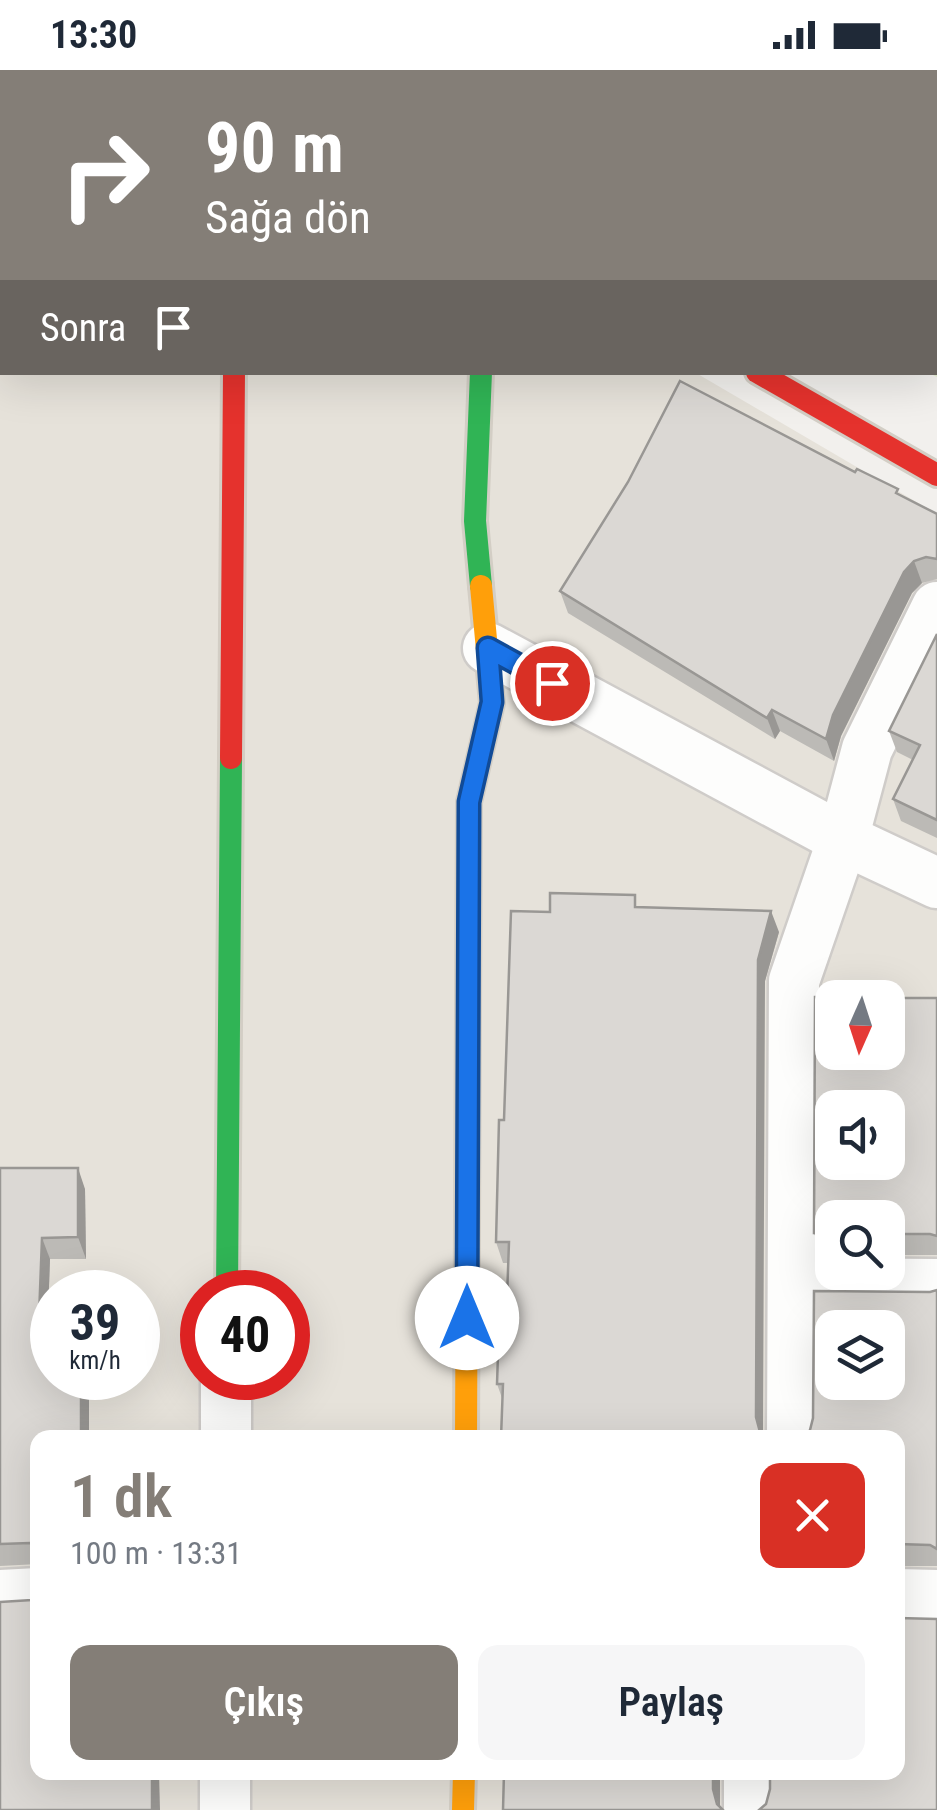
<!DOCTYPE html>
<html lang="tr">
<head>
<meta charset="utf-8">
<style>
	:root { --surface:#fff; --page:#f6f6f7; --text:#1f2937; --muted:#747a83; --accent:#847e77 }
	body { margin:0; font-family:"Roboto Condensed",sans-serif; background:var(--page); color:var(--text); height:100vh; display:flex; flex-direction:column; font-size:38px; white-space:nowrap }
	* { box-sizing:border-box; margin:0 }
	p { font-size:32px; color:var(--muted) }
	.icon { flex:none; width:55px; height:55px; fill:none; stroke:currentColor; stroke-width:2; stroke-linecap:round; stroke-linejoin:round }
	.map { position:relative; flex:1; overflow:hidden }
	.side { position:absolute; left:30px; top:1360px; width:875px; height:350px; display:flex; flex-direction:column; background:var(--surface); border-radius:20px; box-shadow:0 10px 40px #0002 }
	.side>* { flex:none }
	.top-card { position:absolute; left:0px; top:0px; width:938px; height:305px; box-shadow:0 10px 40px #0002; background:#847e77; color:#fff; overflow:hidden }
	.needle { width:65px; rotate:183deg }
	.buttons { position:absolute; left:815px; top:910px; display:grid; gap:20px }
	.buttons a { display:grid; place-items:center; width:90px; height:90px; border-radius:20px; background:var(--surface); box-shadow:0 10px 40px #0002; font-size:50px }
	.speed { position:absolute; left:30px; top:1200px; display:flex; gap:20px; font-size:50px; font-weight:700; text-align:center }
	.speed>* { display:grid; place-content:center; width:130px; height:130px; border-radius:50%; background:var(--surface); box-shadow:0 10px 40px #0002; line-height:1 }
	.speed small { font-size:25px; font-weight:400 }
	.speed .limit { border:15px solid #d22; background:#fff; color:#111 }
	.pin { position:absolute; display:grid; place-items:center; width:85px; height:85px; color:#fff; margin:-42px; border:5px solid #fff; border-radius:50%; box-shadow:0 2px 10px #0007 }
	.me { position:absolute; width:110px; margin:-55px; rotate:0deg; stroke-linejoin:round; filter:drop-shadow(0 0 8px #0008) }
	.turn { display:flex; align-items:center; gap:35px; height:210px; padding:0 40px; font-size:45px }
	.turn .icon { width:130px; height:130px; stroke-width:2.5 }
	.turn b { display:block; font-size:70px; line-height:85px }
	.then { display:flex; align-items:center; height:95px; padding:0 40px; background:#0003; gap:20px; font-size:38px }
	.round { display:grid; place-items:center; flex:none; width:105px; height:105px; border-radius:20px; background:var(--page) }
	.head { display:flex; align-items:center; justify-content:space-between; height:170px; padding:0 40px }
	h1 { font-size:60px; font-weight:600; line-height:75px; color:var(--accent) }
	.primary-button { display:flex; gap:20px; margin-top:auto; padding:20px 40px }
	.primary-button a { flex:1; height:115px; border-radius:20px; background:var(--accent); color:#fff; font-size:40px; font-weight:600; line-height:115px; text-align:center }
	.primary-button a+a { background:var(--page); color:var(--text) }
	.status { display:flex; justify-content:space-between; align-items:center; height:70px; padding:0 50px; background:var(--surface); direction:ltr }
	.status svg { height:28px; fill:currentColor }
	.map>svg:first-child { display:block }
	.residential { fill:#e6e2da; fill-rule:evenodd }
	.green { fill:#e2eccd }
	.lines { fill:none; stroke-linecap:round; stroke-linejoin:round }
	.street-casing { stroke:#cfccc9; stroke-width:55 }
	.fast-casing { stroke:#d3cec5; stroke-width:28 }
	.slow-casing { stroke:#d3cec5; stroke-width:28 }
	.jam-casing { stroke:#d3cec5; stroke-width:28 }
	.street { stroke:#fdfdfc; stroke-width:50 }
	.fast { stroke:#30b455; stroke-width:22 }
	.slow { stroke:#ff9f0a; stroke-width:22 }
	.jam { stroke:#e5322d; stroke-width:22 }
	.wall { fill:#bcbab6 }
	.shaded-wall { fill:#999794 }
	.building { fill:#dbd8d4; stroke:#999794; stroke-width:2.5; fill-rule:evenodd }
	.route-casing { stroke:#114b97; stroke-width:25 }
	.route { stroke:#1a73e8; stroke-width:18 }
</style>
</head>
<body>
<div class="status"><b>13:30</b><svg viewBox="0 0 49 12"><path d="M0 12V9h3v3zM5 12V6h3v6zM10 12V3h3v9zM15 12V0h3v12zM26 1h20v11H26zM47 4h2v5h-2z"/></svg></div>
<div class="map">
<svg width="937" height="1740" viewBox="0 0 937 1740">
	<rect width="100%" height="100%" fill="#f2f0ed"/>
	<path class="residential" d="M0,157l2,145 694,1 241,141v1296h-937zM832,928h56v54h-56zM832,1038h56v54h-56zM832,1148h56v54h-56zM52,1222h86v86h-86zM202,1222h86v86h-86zM832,1258h56v54h-56zM38,1368h860v334h-860z"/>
	<polygon class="green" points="926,0 937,0 937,307 929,303 935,302 935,2"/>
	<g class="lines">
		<g class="street-casing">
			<g id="street">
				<polyline points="488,578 843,769 937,813"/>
				<polyline points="794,1213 937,1214"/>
				<polyline points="226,1368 226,1308"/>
				<polyline points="792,1368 794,911 843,769 867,679 937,537"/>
				<polyline points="898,1524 937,1525"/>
				<polyline points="0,1525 38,1523"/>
				<polyline points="225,1702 225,1740"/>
				<polyline points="749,1740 749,1702"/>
			</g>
		</g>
		<g class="fast-casing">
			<g id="fast">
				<polyline points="481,302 475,451 481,516"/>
				<polyline points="227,1222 231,688"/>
			</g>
		</g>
		<g class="slow-casing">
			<g id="slow">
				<polyline points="0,98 2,98"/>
				<polyline points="466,1368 469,732 492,633 481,516"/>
				<polyline points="463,1740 464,1702"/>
			</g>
		</g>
		<g class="jam-casing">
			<g id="jam">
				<polyline points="757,302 937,405"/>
				<polyline points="231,688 234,302"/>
			</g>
		</g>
		<use href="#street" class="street"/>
		<use href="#fast" class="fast"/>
		<use href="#slow" class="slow"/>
		<use href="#jam" class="jam"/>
	</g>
	<g class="wall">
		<polygon points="855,402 937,444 937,509 922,513 912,523 841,666 834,691 780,661 775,669 568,543 560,521"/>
		<polygon points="937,564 937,768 901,751 893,729 913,690 897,682 889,661"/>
		<polygon points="639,837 779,862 765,911 502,1328 497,1314 506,1256 509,1193 503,1193 496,1172 504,1050 550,842"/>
		<polygon points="937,928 937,1185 888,1185 888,1148 832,1148 832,1185 822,1184 814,1163"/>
		<polygon points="0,1098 85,1119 86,1189 50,1189 48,1247 52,1308 89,1324 38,1368 38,1494 0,1496"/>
		<polygon points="937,1220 937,1496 898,1496 898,1368 930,1222"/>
	</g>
	<g class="shaded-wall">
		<polygon points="914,491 922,513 912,523 841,666 834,691 826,669 833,645 904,502"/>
		<polygon points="772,640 780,661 775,669 767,648"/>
		<polygon points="771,841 779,862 765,911 763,1368 762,1368 756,1347 758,890"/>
		<polygon points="78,1098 85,1119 86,1189 78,1167"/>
		<polygon points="42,1168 50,1189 47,1268 39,1247"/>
		<polygon points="81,1308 83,1308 89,1324 89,1368 81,1368"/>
		<polygon points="152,1702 159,1702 160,1740 152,1740"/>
		<polygon points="713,1702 720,1702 720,1740 713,1719"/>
	</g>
	<g class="building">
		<polygon points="680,311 855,402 857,399 898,419 896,423 937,444 937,489 926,487 914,491 904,502 833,645 826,669 772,640 767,648 560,521 628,412"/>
		<polygon points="937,564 937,750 893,729 920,675 889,661"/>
		<polygon points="550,823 635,825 635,837 771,841 758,890 756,1347 760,1362 766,1368 501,1368 503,1314 497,1314 499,1256 506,1256 509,1172 496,1172 499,1050 504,1050 511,841 550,842"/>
		<path d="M815,927l63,1h-46v54h56v-54h49v238l-7,-2h-42v-16h-56v16l-18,-1zM832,1038h56v54h-56z"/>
		<polygon points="0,1098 78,1098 78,1167 42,1168 39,1247 52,1248 52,1308 81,1308 81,1368 38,1368 38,1475 30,1473 0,1474"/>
		<path d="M937,1220v259l-7,-4 -32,-1v-106h-95l7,-8 3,-12 1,-127 116,1zM832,1258h56v54h-56z"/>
		<polygon points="38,1528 38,1702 152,1702 152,1740 0,1740 0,1532 32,1530"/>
		<polygon points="898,1548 937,1549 937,1740 759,1740 766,1734 770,1719 770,1702 898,1702"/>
		<polygon points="504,1702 713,1702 713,1719 717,1734 723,1740 503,1740"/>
	</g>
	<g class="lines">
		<g class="route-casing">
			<polyline id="route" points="467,1248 469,732 492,632 488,578 552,613"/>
		</g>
		<use href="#route" class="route"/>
	</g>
</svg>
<div class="buttons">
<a><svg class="needle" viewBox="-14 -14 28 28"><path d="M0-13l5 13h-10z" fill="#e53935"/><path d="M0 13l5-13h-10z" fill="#747a83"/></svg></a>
<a><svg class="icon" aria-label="sound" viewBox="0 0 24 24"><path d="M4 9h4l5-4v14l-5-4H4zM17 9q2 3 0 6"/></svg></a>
<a><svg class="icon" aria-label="search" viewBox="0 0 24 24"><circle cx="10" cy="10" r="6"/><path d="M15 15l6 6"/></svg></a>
<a><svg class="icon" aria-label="layers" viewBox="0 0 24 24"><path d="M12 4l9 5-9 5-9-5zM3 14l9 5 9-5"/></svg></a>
</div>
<div class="speed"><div>39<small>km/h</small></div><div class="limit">40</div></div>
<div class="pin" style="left:552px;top:613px;background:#d93025"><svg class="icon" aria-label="arrive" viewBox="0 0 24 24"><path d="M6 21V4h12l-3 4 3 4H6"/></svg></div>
<svg class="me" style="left:467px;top:1248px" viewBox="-20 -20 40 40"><circle r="19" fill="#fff"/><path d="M0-13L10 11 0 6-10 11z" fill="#1a73e8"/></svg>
<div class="top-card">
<div class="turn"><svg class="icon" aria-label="right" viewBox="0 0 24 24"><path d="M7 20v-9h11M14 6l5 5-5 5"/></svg><div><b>90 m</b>Sağa dön</div></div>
<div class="then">Sonra<svg class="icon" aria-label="arrive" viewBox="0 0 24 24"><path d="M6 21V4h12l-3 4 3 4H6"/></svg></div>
</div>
<section class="side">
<div class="head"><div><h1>1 dk</h1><p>100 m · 13:31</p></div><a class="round" style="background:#d93025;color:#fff"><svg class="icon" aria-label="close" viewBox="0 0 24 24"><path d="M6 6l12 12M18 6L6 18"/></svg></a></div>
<div class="primary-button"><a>Çıkış</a><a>Paylaş</a></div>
</section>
</div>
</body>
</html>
